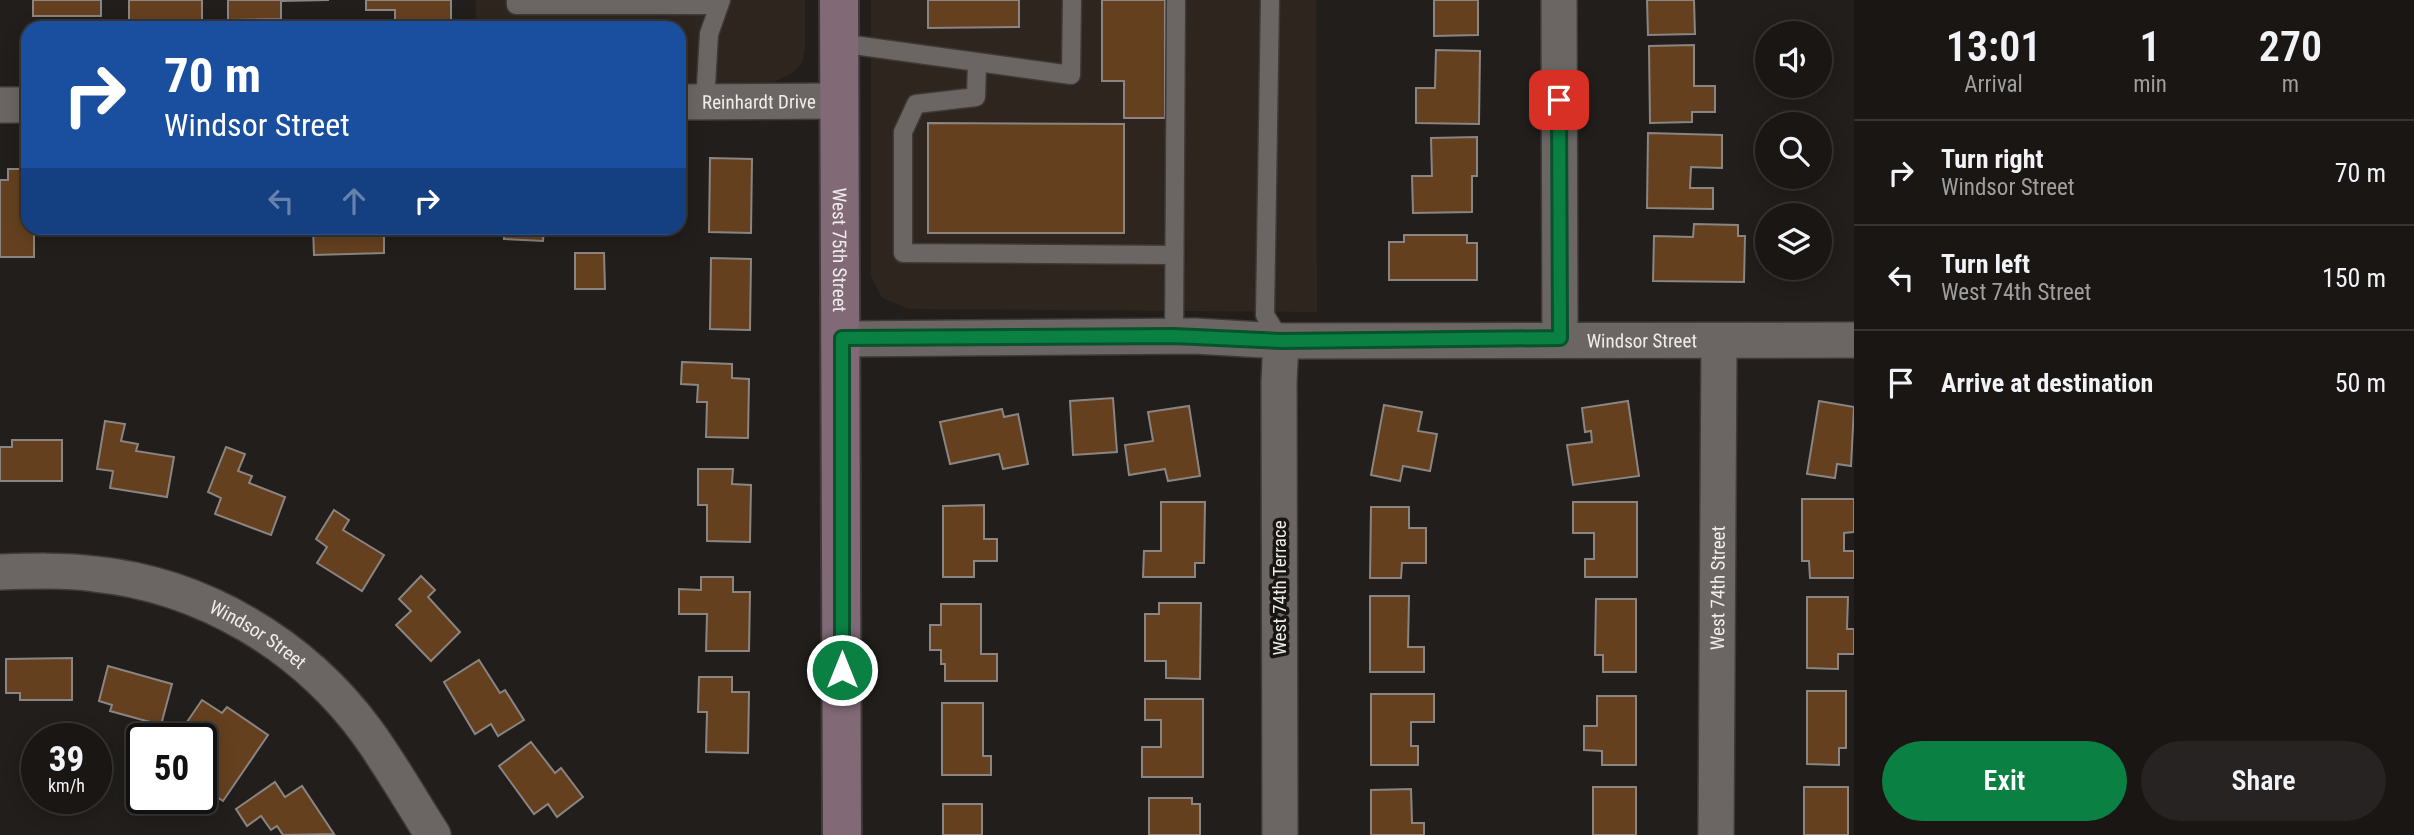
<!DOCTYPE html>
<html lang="en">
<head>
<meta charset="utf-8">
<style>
	:root { --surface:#191614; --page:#262322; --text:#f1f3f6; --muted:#9f9fa0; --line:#373534; --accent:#0b8043 }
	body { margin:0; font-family:"Roboto Condensed",sans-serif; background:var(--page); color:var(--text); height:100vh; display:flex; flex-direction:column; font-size:26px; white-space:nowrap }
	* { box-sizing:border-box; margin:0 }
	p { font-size:23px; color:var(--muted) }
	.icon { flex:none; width:38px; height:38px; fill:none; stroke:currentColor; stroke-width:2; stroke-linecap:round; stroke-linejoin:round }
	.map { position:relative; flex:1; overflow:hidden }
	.details { display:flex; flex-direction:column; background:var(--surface); width:560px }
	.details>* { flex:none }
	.hud { position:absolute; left:21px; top:21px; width:665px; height:214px; border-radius:21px; box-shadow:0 4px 18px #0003,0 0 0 2px var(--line); background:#1a4fa0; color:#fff; overflow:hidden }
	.tools { position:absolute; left:1755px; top:21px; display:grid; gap:14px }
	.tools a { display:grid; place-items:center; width:77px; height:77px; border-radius:50%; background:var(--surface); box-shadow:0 4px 18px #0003,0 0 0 2px var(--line); font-size:35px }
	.speed { position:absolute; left:21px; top:723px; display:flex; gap:14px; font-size:35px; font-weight:700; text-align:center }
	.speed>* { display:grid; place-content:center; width:91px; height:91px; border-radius:50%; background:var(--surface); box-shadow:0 4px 18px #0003,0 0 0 2px var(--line); line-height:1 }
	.speed small { font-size:18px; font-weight:400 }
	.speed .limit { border:4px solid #111; border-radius:10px; background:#fff; color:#111 }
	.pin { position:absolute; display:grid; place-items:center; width:60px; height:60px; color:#fff; margin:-30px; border-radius:14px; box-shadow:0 4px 10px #0006 }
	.me { position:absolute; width:77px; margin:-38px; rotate:0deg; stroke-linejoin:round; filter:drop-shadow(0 0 5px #0008) }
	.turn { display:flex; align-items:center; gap:24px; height:147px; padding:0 28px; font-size:32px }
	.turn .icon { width:91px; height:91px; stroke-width:2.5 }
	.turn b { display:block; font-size:49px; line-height:60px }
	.lanes { display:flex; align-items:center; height:66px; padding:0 28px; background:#0003; justify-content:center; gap:35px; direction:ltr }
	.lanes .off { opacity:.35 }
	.eta { display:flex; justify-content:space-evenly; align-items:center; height:119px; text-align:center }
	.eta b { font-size:42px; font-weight:600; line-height:49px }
	.button { display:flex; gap:14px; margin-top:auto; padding:14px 28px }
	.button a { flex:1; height:80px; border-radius:42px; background:var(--accent); color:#fff; font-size:28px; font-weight:600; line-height:80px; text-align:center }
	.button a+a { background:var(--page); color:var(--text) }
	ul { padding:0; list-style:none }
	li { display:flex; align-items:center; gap:21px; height:105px; padding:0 28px; border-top:2px solid var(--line) }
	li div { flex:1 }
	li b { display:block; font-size:26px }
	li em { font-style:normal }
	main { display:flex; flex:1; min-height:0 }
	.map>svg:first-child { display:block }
	.built { fill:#2d251e }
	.building { fill:#64401f; stroke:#8a8582; stroke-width:2 }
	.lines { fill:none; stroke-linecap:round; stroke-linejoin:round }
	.lane-casing { stroke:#3d3a38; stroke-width:21 }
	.street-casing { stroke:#3d3a38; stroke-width:38 }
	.secondary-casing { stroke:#3d3a38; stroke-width:42 }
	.lane { stroke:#6b6663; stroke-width:18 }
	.street { stroke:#6b6663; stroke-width:35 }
	.secondary { stroke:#816976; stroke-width:38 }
	.route-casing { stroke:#07532c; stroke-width:18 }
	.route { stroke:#0b8043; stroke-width:12 }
	.labels { text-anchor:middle; stroke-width:7; stroke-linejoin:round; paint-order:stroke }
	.street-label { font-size:19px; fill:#efedeb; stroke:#181512 }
</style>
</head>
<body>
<main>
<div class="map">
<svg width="1854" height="835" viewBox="0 0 1854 835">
	<rect width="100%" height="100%" fill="#211e1b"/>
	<g class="built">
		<polygon points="476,0 805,0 805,48 802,63 794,72 770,84 679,83 679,28 476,28"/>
		<polygon points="871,0 1316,0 1317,312 908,309 882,298 871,277"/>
	</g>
	<g class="building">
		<rect x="33" y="0" width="68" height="16"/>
		<rect x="129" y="0" width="73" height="20"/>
		<polygon points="228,0 329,0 281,1 281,19 228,20"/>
		<polygon points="366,0 451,0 451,20 395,20 395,10 366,10"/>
		<polygon points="928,0 1019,0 1019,27 928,28"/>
		<polygon points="1102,0 1165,0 1165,118 1124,118 1124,81 1102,81"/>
		<polygon points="1434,0 1478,0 1478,35 1434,36"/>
		<polygon points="1647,0 1694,0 1695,34 1648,35"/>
		<polygon points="1694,45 1694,86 1715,86 1715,112 1692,112 1692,122 1650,123 1649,46"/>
		<polygon points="1436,50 1480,51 1479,124 1416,123 1416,88 1435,88"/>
		<polygon points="928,123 1124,124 1124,233 928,233"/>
		<polygon points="1648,133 1722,135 1722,168 1691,167 1690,188 1713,188 1713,209 1647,208"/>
		<polygon points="1477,137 1477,176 1472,176 1472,212 1413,213 1412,176 1432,176 1431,138"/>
		<polygon points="710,158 752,159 751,233 709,232"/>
		<polygon points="8,169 28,169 28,228 34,228 34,257 0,257 0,180 8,180"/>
		<polygon points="1694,224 1738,225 1738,236 1745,236 1744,282 1653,281 1654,236 1693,237"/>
		<polygon points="169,228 264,228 193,228 193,233 169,233"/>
		<polygon points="313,228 384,228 384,253 314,255"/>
		<polygon points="504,228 544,228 543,241 504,239"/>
		<polygon points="1404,235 1467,235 1467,243 1477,243 1477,280 1389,280 1389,242 1404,242"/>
		<polygon points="575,253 604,253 605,289 575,289"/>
		<polygon points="711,258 751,259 750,330 710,329"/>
		<polygon points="682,362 732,364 732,378 749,379 748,438 706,437 707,402 697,402 698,385 681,384"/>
		<polygon points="1113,398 1117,452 1073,455 1070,401"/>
		<polygon points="1628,401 1639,476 1573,485 1567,445 1592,442 1591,431 1585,432 1582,408"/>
		<polygon points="1819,401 1854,407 1851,466 1837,464 1835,478 1807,474"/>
		<polygon points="1384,405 1422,412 1418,431 1437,434 1430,471 1403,466 1400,481 1371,475"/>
		<polygon points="1189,406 1200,476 1168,481 1165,469 1129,475 1125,445 1153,441 1148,412"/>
		<polygon points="1002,409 1004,417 1018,414 1028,464 1003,469 999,454 950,464 940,422"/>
		<polygon points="105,421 125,424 121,441 138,444 136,451 174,457 167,497 110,488 113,471 97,469"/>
		<polygon points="12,440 62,440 62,481 0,481 0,447 12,447"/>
		<polygon points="226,447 245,454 238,471 252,476 249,483 285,497 271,535 215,514 221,498 208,492"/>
		<polygon points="698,469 733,469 732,484 751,485 750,542 707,541 707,505 698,505"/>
		<polygon points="1802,499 1854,499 1854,532 1844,533 1844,551 1854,551 1854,578 1810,578 1809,561 1802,561"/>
		<polygon points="1161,502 1205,502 1204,563 1195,563 1195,577 1143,577 1144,551 1161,551"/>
		<polygon points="1573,502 1637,502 1637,577 1585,577 1585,559 1594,559 1594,533 1573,533"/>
		<polygon points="984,505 984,539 997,539 997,561 974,561 974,577 943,577 943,506"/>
		<polygon points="1371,507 1409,507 1409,528 1426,528 1426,563 1402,563 1401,578 1370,578"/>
		<polygon points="334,510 349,520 343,530 384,555 362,591 317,563 327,547 316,539"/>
		<polygon points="421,576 435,590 428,597 460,632 431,661 396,625 411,611 399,599"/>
		<polygon points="701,577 733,577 733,592 750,592 749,651 706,651 707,614 679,614 679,589 701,590"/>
		<polygon points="1370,596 1409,596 1408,647 1424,647 1424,672 1370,672"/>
		<polygon points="1807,597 1848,597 1847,629 1854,629 1854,654 1838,654 1838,669 1807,668"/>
		<polygon points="1596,599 1636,599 1636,672 1603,672 1603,655 1595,655"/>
		<polygon points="1159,603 1201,603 1200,679 1166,678 1166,661 1145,661 1145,614 1159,614"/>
		<polygon points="941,604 981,604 981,654 997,654 997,681 945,681 945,664 941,664 941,650 930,650 930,625 941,625"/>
		<polygon points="72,658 72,700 20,700 20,693 6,693 6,659"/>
		<polygon points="479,660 500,693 505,690 524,720 498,736 491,724 475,734 444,682"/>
		<polygon points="108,666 172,684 161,725 110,711 112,705 99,701"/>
		<polygon points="699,677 732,677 732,692 749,692 748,753 706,752 707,712 698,712"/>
		<polygon points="1807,691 1846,691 1846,748 1839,748 1839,765 1807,764"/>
		<polygon points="1371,694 1434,694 1434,722 1411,722 1411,746 1418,746 1418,765 1371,765"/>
		<polygon points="1597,696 1636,696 1636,765 1602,765 1602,751 1584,750 1584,726 1597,726"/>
		<polygon points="1145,699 1203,699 1203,777 1142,777 1142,747 1161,747 1161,720 1145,720"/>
		<polygon points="202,700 222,713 227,707 268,735 223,801 201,787 201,738 176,738"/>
		<polygon points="942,703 983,703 983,756 991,756 991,775 942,775"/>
		<polygon points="531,742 555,773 561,768 583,797 557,817 548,804 534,814 499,766"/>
		<polygon points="275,782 285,797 302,786 334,834 283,835 277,826 271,830 261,816 247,826 236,809"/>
		<rect x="1593" y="787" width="43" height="48"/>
		<rect x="1804" y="787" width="44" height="48"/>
		<polygon points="1411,789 1412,823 1424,823 1424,835 1371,835 1371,790"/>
		<polygon points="1149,798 1192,798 1192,804 1200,804 1200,835 1149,835"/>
		<rect x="943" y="804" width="39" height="31"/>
	</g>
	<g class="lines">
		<g class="lane-casing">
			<g id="lane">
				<polyline points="516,0 516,5 719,5"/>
				<polyline points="1270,0 1265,315 1281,341"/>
				<polyline points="839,43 1071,75 1072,0"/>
				<polyline points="977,63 976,97 916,104 903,132 903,253 1174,255"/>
				<polyline points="705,102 709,34 721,0"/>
				<polyline points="1174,336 1176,0"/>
			</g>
		</g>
		<g class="street-casing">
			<g id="street">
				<polyline points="1559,0 1560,339"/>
				<path id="s1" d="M679,102l160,-1"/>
				<polyline points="0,105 28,105"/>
				<path id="s2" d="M842,339l353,-3 86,5 573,-1"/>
				<path id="s3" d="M0,572c32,-1 64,-2 95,2 108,11 208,71 272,158 24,33 44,69 66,103"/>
				<polyline points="1280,835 1279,382 1281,341"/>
				<path id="s4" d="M1716,835l3,-493"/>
			</g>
		</g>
		<g class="secondary-casing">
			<g id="secondary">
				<path id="s5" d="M839,0l3,835"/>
			</g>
		</g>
		<use href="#lane" class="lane"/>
		<use href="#street" class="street"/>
		<use href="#secondary" class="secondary"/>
	</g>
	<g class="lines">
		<g class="route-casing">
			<polyline id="route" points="842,670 842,338 1174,336 1281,341 1560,338 1559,100"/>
		</g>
		<use href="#route" class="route"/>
	</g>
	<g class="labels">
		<g class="street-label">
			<text dy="7" stroke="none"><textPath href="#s1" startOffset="80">Reinhardt Drive</textPath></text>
			<text dy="7" stroke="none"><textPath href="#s5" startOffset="250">West 75th Street</textPath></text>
			<text dy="7" stroke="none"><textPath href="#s2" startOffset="800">Windsor Street</textPath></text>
			<text transform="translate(1279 588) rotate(-90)" y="7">West 74th Terrace</text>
			<text dy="7" stroke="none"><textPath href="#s4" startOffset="247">West 74th Street</textPath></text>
			<text dy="7" stroke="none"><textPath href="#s3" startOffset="271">Windsor Street</textPath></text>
		</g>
	</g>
</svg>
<div class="tools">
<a><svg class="icon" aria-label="sound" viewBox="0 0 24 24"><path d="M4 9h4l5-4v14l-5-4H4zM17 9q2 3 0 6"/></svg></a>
<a><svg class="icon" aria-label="search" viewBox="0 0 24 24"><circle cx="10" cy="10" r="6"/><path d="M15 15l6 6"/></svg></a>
<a><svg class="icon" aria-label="layers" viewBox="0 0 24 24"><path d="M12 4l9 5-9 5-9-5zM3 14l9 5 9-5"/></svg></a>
</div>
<div class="speed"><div>39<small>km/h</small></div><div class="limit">50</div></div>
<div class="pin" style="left:1559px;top:100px;background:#d93025"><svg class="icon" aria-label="arrive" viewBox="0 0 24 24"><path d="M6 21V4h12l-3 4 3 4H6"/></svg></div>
<svg class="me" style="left:842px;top:670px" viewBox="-20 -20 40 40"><circle r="17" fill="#0b8043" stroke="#fff" stroke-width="3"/><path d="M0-11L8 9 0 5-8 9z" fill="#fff"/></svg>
<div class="hud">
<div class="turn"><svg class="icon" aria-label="right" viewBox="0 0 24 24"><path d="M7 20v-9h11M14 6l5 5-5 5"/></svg><div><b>70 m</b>Windsor Street</div></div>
<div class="lanes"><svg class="icon off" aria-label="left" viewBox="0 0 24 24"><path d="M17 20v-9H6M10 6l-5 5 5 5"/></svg><svg class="icon off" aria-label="ahead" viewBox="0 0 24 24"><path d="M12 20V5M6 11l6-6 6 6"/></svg><svg class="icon" aria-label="right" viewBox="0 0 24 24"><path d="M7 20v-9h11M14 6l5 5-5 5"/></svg></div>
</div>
</div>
<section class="details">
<div class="eta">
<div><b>13:01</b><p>Arrival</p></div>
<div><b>1</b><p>min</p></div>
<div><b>270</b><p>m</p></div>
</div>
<ul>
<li><svg class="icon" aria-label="right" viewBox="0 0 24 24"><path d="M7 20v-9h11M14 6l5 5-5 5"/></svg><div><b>Turn right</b><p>Windsor Street</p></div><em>70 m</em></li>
<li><svg class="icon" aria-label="left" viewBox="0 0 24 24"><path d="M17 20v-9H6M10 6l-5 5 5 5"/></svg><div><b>Turn left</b><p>West 74th Street</p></div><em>150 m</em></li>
<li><svg class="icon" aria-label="arrive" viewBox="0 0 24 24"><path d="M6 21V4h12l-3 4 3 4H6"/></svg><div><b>Arrive at destination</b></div><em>50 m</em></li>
</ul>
<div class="button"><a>Exit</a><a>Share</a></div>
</section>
</main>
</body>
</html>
